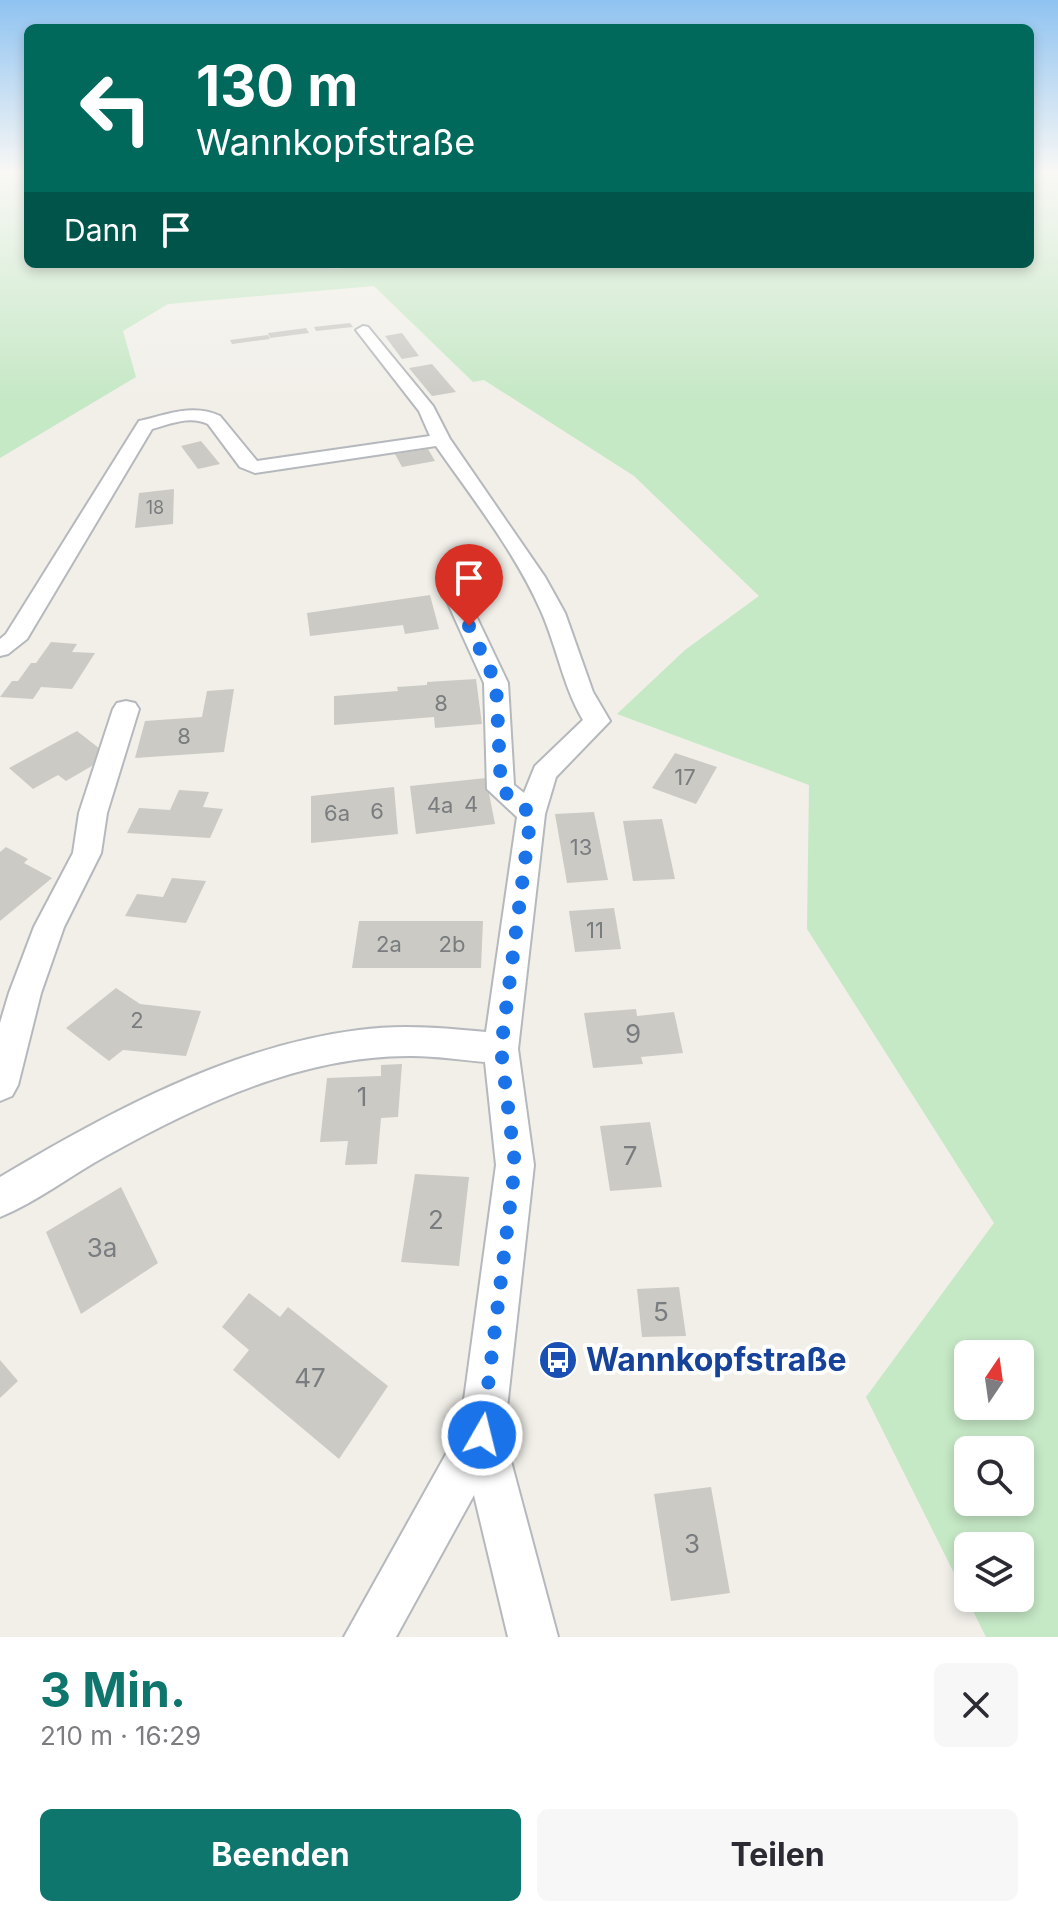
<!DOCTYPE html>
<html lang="de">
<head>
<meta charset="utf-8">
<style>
	:root { --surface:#fff; --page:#f7f7f7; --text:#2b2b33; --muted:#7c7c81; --accent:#0f766e }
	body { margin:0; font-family:Inter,sans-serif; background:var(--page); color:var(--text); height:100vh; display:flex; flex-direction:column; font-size:30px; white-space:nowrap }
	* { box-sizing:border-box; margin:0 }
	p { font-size:26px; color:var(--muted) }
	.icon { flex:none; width:44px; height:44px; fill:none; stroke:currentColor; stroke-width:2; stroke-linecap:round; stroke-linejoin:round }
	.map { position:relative; height:1637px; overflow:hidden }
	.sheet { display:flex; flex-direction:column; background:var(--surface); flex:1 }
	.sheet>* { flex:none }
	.hud { position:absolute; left:24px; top:24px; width:1010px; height:244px; border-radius:12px; box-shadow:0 4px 12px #0003; background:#00695c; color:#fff; overflow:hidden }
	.needle { width:52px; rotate:13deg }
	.fabs { position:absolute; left:954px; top:1340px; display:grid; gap:16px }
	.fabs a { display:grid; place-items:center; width:80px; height:80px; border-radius:12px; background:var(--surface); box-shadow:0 4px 12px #0003; font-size:40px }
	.pin { position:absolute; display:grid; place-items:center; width:68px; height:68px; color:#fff; margin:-82px -34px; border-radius:50% 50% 50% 0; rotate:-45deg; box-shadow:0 0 8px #0007 }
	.pin .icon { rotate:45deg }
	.me { position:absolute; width:88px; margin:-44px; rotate:8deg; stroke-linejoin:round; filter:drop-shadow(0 0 6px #0008) }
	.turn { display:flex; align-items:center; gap:28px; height:168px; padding:0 40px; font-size:36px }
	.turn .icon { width:104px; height:104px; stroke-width:2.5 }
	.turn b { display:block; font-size:56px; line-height:68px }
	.then { display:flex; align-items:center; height:76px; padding:0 40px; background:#0003; gap:16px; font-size:30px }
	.round { display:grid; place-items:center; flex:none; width:84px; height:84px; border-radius:12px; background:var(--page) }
	.overview { display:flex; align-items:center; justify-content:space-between; height:136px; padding:0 40px }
	h1 { font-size:48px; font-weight:700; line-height:60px; color:var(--accent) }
	.primary-button { display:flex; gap:16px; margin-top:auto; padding:16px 40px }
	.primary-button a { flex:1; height:92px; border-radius:12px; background:var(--accent); color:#fff; font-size:32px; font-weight:700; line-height:92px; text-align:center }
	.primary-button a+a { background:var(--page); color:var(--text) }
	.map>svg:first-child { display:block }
	.green { fill:#c5e8c5; fill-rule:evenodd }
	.building { fill:#cccac5 }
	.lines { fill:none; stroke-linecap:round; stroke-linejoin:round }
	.minor-casing { stroke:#b5b8bc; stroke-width:4 }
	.minor { fill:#fff; fill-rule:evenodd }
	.route { stroke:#1a73e8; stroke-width:14; stroke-dasharray:0 25.2 }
	.labels { text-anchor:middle; stroke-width:8; stroke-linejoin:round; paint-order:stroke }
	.far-number-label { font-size:18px; fill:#7a7d7f }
	.number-label { font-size:22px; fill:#7a7d7f }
	.near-number-label { font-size:26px; fill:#7a7d7f }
	.near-transit-label { font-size:32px; font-weight:bold; fill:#164399; stroke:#fff; text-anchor:start }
</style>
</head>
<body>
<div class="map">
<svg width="1058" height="1637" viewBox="0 0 1058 1637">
	<rect width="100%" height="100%" fill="#f1efe8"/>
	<path class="green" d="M0,172h28v92h280c16,5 33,8 47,0h675v-92h28v1465h-72l-120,-240 128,-174 -187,-294 2,-144 -192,-71 68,-64 74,-54 -125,-120 -150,-96 -11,2 -99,-96 -206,18 -45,27 13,46 -136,81zM968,1354h52v52h-52zM968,1450h52v52h-52zM968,1546h52v52h-52z"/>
	<g class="building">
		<polygon points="350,323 353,327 316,331 314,327"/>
		<polygon points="306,328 309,333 270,338 268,333"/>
		<polygon points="402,333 419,356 402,359 385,336"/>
		<polygon points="268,335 270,339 232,344 230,340"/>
		<polygon points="432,364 456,392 432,396 409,368"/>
		<polygon points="201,441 220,464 198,469 181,446"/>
		<polygon points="428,449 435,461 402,467 395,454"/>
		<polygon points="174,489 173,524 135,528 139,493"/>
		<polygon points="430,595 439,629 405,634 403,625 310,636 307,613"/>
		<polygon points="51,642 77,644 72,652 95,653 72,689 41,687 33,699 0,697 12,681 18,681 31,663 36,663"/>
		<polygon points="476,679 482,724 435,728 434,717 334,725 334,696 398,691 397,687 427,685 427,682"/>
		<polygon points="234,689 224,752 135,758 145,721 202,717 207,691"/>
		<polygon points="77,731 109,756 66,781 58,775 33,789 9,768"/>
		<polygon points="675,753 717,767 696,804 652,788"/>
		<polygon points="486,778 495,824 416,834 410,786"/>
		<polygon points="394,787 398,834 311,843 311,796"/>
		<polygon points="179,790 209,792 203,807 223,809 210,838 127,833 139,808 170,810"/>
		<polygon points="594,812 608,880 567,883 555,814"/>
		<polygon points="662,819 675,879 633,881 623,821"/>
		<polygon points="6,847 28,859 24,863 52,878 0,921 0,852"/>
		<polygon points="172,878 206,881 186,923 125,916 137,894 163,897"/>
		<polygon points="614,908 621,949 575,952 569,911"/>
		<polygon points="359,921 483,921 481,968 352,968"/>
		<polygon points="116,988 140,1004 201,1011 186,1056 123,1050 109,1061 66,1028"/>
		<polygon points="636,1009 637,1016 674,1012 683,1053 641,1057 643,1064 593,1068 584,1013"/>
		<polygon points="402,1064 398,1117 381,1118 377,1164 345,1165 348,1141 320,1142 327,1078 381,1076 381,1065"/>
		<polygon points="650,1122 662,1187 610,1191 600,1126"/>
		<polygon points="415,1174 469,1177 459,1266 401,1262"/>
		<polygon points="121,1187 158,1263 81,1314 46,1232"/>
		<polygon points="679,1287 686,1336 642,1337 637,1289"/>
		<polygon points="249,1293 280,1317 288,1307 388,1386 339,1459 233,1370 249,1350 222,1327"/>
		<polygon points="0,1360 18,1381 0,1398"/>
		<polygon points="711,1487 730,1593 671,1601 654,1494"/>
	</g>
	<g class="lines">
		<g class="minor-casing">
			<g id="minor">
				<path d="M363,326l5,1 65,79 17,33 95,138 20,36 28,79 17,29 -54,56 -11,37 -27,235 16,116 -30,270 54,202h-50l-34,-142 -78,142h-52l116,-208 36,-264 -11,-103c-24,-2 -49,-6 -73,-6 -108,-1 -213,48 -306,100 -35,19 -69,46 -106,61v-40c109,-65 231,-131 359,-147 42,-6 85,-2 127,2l31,-215 -30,-28 -3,-106 -39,-86 3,-5h16l3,5 41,86 6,102 10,8 11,-27 48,-46c-20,-34 -26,-73 -42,-109 -26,-59 -68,-112 -105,-165l-181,27 -15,-6 -32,-43c-18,-9 -38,0 -56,5l-125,210 -19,15 -8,2v-17l6,-5 133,-213c27,-6 54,-18 81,-5l37,45 173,-25 -11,-25 -63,-81z"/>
				<polygon points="126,701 135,703 139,709 107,813 101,853 64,927 41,993 18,1085 12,1096 0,1101 0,1023 9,993 34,927 73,853 79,813 113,709 117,703"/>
			</g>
		</g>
		<use href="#minor" class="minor"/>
	</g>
	<linearGradient id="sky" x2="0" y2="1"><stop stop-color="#8fc3f1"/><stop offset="0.43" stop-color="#f9f8f5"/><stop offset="1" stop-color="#f9f8f5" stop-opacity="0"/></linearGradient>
	<rect width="1058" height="401" fill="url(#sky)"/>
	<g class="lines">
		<polyline class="route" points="469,626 496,683 501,789 531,814 501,1049 515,1165 482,1435"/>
	</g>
	<defs>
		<g id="bus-disc" transform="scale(2)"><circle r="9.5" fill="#1a4fb4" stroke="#fff"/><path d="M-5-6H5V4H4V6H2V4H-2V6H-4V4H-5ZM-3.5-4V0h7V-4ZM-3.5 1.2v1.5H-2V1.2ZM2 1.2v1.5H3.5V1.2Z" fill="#fff"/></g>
	</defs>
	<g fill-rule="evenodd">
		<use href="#bus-disc" x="558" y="1360"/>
	</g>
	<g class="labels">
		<g class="far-number-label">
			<text x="155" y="514">18</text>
		</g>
		<g class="number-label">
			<text x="441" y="711">8</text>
			<text x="184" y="744">8</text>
			<text x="685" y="785">17</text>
			<text x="471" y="812">4</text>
			<text x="440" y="813">4a</text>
			<text x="377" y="819">6</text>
			<text x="337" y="821">6a</text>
			<text x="581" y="855">13</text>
			<text x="595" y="938">11</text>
			<text x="389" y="952">2a</text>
			<text x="452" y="952">2b</text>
			<text x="137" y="1028">2</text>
		</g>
		<g class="near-number-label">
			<text x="633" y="1043">9</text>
			<text x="362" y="1106">1</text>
			<text x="630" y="1165">7</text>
			<text x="436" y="1229">2</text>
			<text x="102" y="1257">3a</text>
			<text x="661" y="1321">5</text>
			<text x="310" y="1387">47</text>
			<text x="692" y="1553">3</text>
		</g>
		<g class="near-transit-label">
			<text x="586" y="1371">Wannkopfstraße</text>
		</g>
	</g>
</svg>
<div class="fabs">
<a><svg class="needle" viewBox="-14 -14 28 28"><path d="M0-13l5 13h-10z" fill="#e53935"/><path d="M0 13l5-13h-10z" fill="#7c7c81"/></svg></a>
<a><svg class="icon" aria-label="search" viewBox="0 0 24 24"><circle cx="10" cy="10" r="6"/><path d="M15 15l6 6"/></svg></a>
<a><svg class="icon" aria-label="layers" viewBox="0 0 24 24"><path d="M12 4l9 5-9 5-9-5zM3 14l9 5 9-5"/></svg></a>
</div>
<div class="pin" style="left:469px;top:626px;background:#d93025"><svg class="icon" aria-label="arrive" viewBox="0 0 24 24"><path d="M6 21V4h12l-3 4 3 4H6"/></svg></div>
<svg class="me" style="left:482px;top:1435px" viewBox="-20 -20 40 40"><circle r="17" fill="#1a73e8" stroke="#fff" stroke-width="3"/><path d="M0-11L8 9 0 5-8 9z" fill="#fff"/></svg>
<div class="hud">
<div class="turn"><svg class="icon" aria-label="left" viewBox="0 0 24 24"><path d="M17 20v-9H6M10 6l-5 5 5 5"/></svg><div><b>130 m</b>Wannkopfstraße</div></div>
<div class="then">Dann<svg class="icon" aria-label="arrive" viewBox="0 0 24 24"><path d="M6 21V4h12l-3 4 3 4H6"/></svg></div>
</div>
</div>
<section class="sheet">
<div class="overview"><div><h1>3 Min.</h1><p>210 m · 16:29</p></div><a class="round"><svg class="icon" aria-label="close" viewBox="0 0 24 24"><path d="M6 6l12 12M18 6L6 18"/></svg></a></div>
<div class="primary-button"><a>Beenden</a><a>Teilen</a></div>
</section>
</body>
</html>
